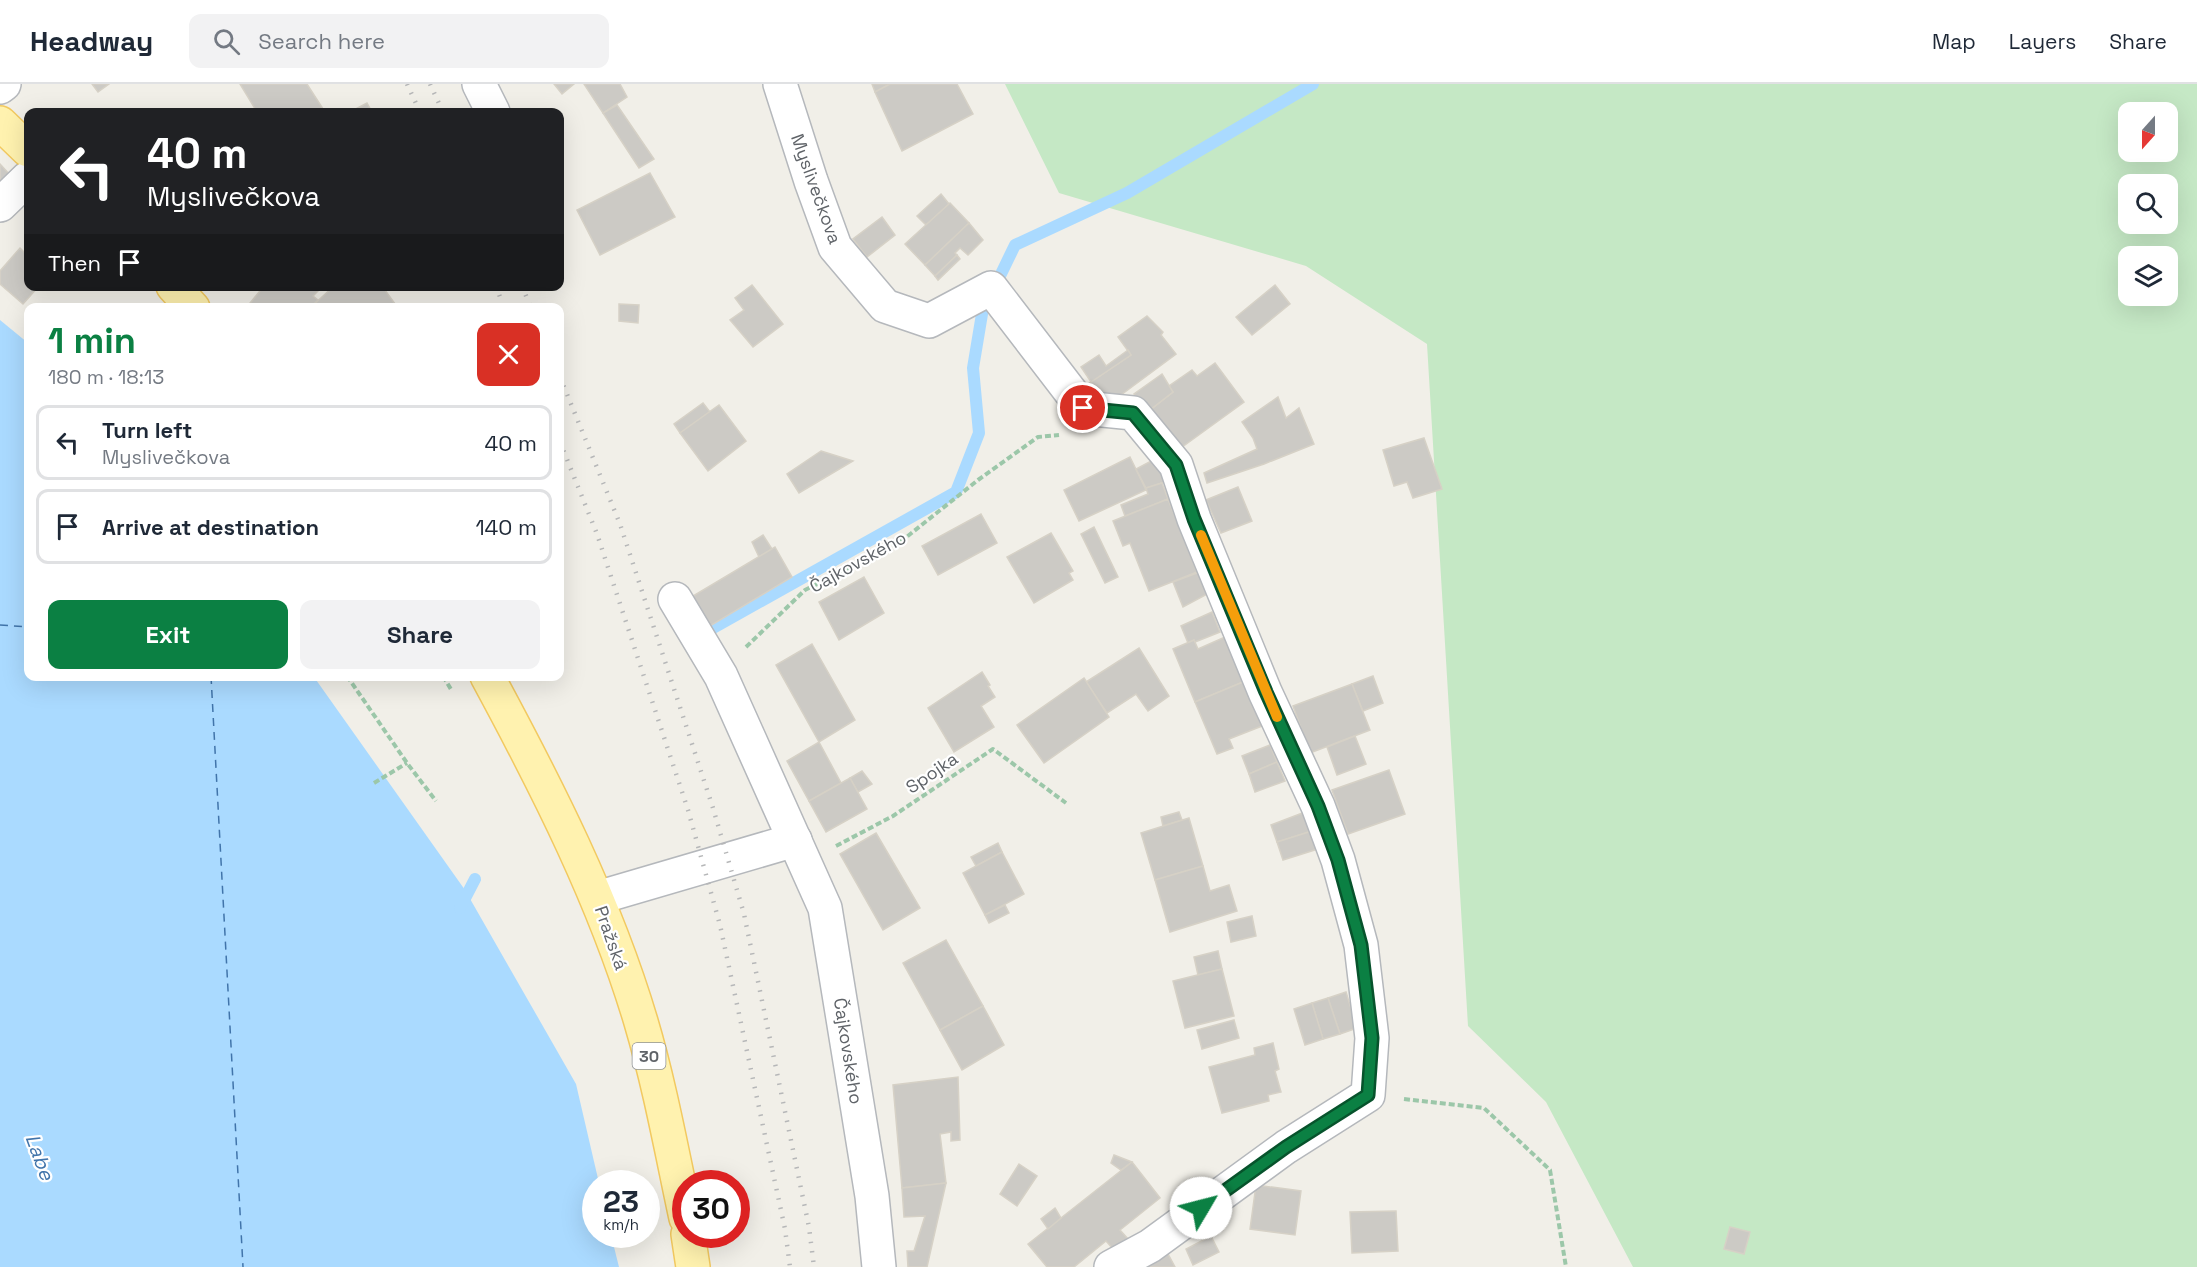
<!DOCTYPE html>
<html lang="en">
<head>
<meta charset="utf-8">
<style>
	:root { --surface:#fff; --page:#f2f2f3; --text:#1f2937; --muted:#747a83; --line:#e0e1e3; --accent:#0b8043 }
	body { margin:0; font-family:"Space Grotesk",sans-serif; background:var(--page); color:var(--text); height:100vh; display:flex; flex-direction:column; font-size:22px; white-space:nowrap }
	* { box-sizing:border-box; margin:0 }
	p { font-size:20px; color:var(--muted) }
	.icon { flex:none; width:33px; height:33px; fill:none; stroke:currentColor; stroke-width:2; stroke-linecap:round; stroke-linejoin:round }
	.map { position:relative; flex:1; overflow:hidden }
	.side { position:absolute; left:24px; top:219px; width:540px; height:378px; display:flex; flex-direction:column; background:var(--surface); border-radius:12px; box-shadow:0 6px 24px #0002 }
	.side>* { flex:none }
	.hud { position:absolute; left:24px; top:24px; width:540px; height:183px; border-radius:12px; box-shadow:0 6px 24px #0002; background:#202124; color:#fff; overflow:hidden }
	.needle { width:39px; rotate:201deg }
	.buttons { position:absolute; left:2118px; top:18px; display:grid; gap:12px }
	.buttons a { display:grid; place-items:center; width:60px; height:60px; border-radius:12px; background:var(--surface); box-shadow:0 6px 24px #0002; font-size:30px }
	.speed { position:absolute; left:582px; top:1086px; display:flex; gap:12px; font-size:30px; font-weight:700; text-align:center }
	.speed>* { display:grid; place-content:center; width:78px; height:78px; border-radius:50%; background:var(--surface); box-shadow:0 6px 24px #0002; line-height:1 }
	.speed small { font-size:15px; font-weight:400 }
	.speed .limit { border:9px solid #d22; background:#fff; color:#111 }
	.pin { position:absolute; display:grid; place-items:center; width:51px; height:51px; color:#fff; margin:-26px; border:3px solid #fff; border-radius:50%; box-shadow:0 2px 6px #0007 }
	.me { position:absolute; width:66px; margin:-33px; rotate:53deg; stroke-linejoin:round; filter:drop-shadow(0 0 4px #0008) }
	.turn { display:flex; align-items:center; gap:21px; height:126px; padding:0 24px; font-size:27px }
	.turn .icon { width:78px; height:78px; stroke-width:2.5 }
	.turn b { display:block; font-size:42px; line-height:51px }
	.then { display:flex; align-items:center; height:57px; padding:0 24px; background:#0003; gap:12px; font-size:22px }
	.round { display:grid; place-items:center; flex:none; width:63px; height:63px; border-radius:12px; background:var(--page) }
	.overview { display:flex; align-items:center; justify-content:space-between; height:102px; padding:0 24px }
	h1 { font-size:36px; font-weight:600; line-height:45px; color:var(--accent) }
	.primary-button { display:flex; gap:12px; margin-top:auto; padding:12px 24px }
	.primary-button a { flex:1; height:69px; border-radius:12px; background:var(--accent); color:#fff; font-size:24px; font-weight:600; line-height:69px; text-align:center }
	.primary-button a+a { background:var(--page); color:var(--text) }
	ul { padding:0; list-style:none }
	li { display:flex; align-items:center; gap:18px; height:75px; margin:0 12px 9px; padding:0 12px; border:3px solid var(--line); border-radius:12px }
	li div { flex:1 }
	li b { display:block; font-size:22px }
	li em { font-style:normal }
	header { display:flex; align-items:center; gap:36px; box-sizing:border-box; height:84px; padding:0 30px; background:var(--surface); border-bottom:2px solid var(--line) }
	header strong { font-size:28px }
	nav { display:flex; gap:33px; margin-inline-start:auto; font-size:21px }
	.search { width:420px; height:54px; background:var(--page); display:flex; align-items:center; gap:15px; box-sizing:border-box; padding:0 21px; border-radius:12px; color:var(--muted); font-size:22px }
	.map>svg:first-child { display:block }
	.green { fill:#c5e8c5; fill-rule:evenodd }
	.water { fill:#aadaff }
	.lines { fill:none; stroke-linecap:round; stroke-linejoin:round }
	.stream { stroke:#aadaff; stroke-width:12 }
	.ferry { stroke:#4174aa; stroke-width:1.5; stroke-dasharray:8 6; stroke-linecap:butt }
	.building { fill:#cccac5; stroke:#d6d1c6; stroke-width:1.5 }
	.minor-casing { stroke:#b5b8bc; stroke-width:36 }
	.major-casing { stroke:#f2c960; stroke-width:36 }
	.path { stroke:#9cc7a9; stroke-width:4; stroke-dasharray:6 3; stroke-linecap:butt }
	.minor { stroke:#fff; stroke-width:33 }
	.major { stroke:#fff2af; stroke-width:33 }
	.rail { stroke:#b6b7b8; stroke-width:4.5; stroke-dasharray:1.5 8; stroke-linecap:butt }
	.route-casing { stroke:#07532c; stroke-width:15 }
	.route { stroke:#0b8043; stroke-width:10 }
	.slow { stroke:#f59e0b; stroke-width:10 }
	.labels { text-anchor:middle; stroke-width:4.5; stroke-linejoin:round; paint-order:stroke }
	.shield { fill:#fff; stroke:#8f9295; stroke-width:1.5 }
	.shield-label { font-size:16px; font-weight:bold; fill:#5f6368 }
	.street-label { font-size:18px; fill:#5f6368; stroke:#fff }
	.water-label { font-size:20px; font-style:italic; fill:#4174aa; stroke:#fff }
</style>
</head>
<body>
<header>
<strong>Headway</strong>
<div class="search"><svg class="icon" aria-label="search" viewBox="0 0 24 24"><circle cx="10" cy="10" r="6"/><path d="M15 15l6 6"/></svg>Search here</div>
<nav><a>Map</a><a>Layers</a><a>Share</a></nav>
</header>
<div class="map">
<svg width="2197" height="1183" viewBox="0 0 2197 1183">
	<rect width="100%" height="100%" fill="#f1efe8"/>
	<path class="green" d="M1005,0h1192v1183h-564l-87,-165 -78,-76 -41,-682 -121,-78 -247,-73zM2128,28h40v40h-40zM2128,100h40v40h-40zM2128,172h40v40h-40z"/>
	<polygon class="water" points="0,236 28,259 28,592 314,593 465,806 576,1000 599,1099 596,1100 596,1150 611,1151 619,1183 0,1183"/>
	<g class="lines">
		<g class="stream">
			<polyline points="1001,190 1015,161 1127,109 1313,0"/>
			<polyline points="713,544 956,408 979,349 973,284 982,230"/>
			<polyline points="460,824 475,795"/>
		</g>
		<g class="ferry">
			<polyline points="0,541 28,543"/>
			<polyline points="211,592 243,1183"/>
		</g>
	</g>
	<g class="building">
		<polygon points="92,0 109,0 98,8"/>
		<polygon points="240,0 307,0 325,28 257,28"/>
		<polygon points="554,0 574,0 562,10"/>
		<polygon points="584,0 620,0 627,13 603,29"/>
		<polygon points="872,0 890,0 875,8"/>
		<polygon points="890,0 957,0 973,30 902,67 875,8"/>
		<polygon points="367,19 372,28 350,28"/>
		<polygon points="617,21 654,75 639,84 603,29"/>
		<polygon points="0,80 11,92 0,101"/>
		<polygon points="650,89 675,133 600,171 577,126"/>
		<polygon points="941,110 949,120 926,141 917,132"/>
		<polygon points="950,119 969,139 925,181 905,160"/>
		<polygon points="882,133 895,151 867,173 853,155"/>
		<polygon points="969,139 983,156 968,171 960,164 955,169 957,171 935,192 925,181"/>
		<polygon points="20,164 28,172 28,202 39,202 23,220 0,200 0,187"/>
		<polygon points="957,171 960,175 938,196 935,192"/>
		<polygon points="752,201 783,240 753,263 730,236 744,226 735,214"/>
		<polygon points="1275,201 1290,220 1252,251 1236,233"/>
		<polygon points="264,202 314,202 318,207 313,212 318,216 310,224 246,224"/>
		<polygon points="334,202 382,202 398,224 310,224"/>
		<polygon points="619,220 639,221 638,239 619,237"/>
		<polygon points="1147,232 1163,248 1161,251 1176,270 1102,325 1085,302 1131,271 1118,253"/>
		<polygon points="1128,266 1131,271 1091,298 1081,283 1099,271 1106,282"/>
		<polygon points="1215,279 1244,318 1178,366 1149,327 1173,308 1169,302 1192,286 1197,292"/>
		<polygon points="1162,290 1173,308 1146,329 1134,310"/>
		<polygon points="1278,313 1286,334 1299,324 1314,360 1264,380 1207,399 1204,389 1257,365 1253,354 1242,338"/>
		<polygon points="703,319 710,328 680,349 674,340"/>
		<polygon points="719,321 746,357 708,387 680,349"/>
		<polygon points="1424,354 1442,405 1413,414 1407,398 1394,402 1383,366"/>
		<polygon points="821,367 853,377 799,409 787,390"/>
		<polygon points="1130,373 1146,406 1079,437 1064,406"/>
		<polygon points="1155,375 1168,397 1146,404 1136,385"/>
		<polygon points="1162,399 1168,415 1125,432 1121,421 1148,410 1146,404"/>
		<polygon points="1238,403 1252,437 1221,449 1206,416"/>
		<polygon points="1168,415 1197,488 1149,507 1130,459 1123,462 1113,437"/>
		<polygon points="981,430 997,459 938,491 922,462"/>
		<polygon points="1094,443 1118,493 1105,499 1081,450"/>
		<polygon points="1051,449 1073,487 1069,489 1073,496 1034,519 1007,473"/>
		<polygon points="763,451 772,465 759,473 752,458"/>
		<polygon points="775,463 792,493 710,542 693,512"/>
		<polygon points="1205,486 1213,507 1183,523 1173,498"/>
		<polygon points="864,493 884,529 839,556 819,518"/>
		<polygon points="1212,528 1220,548 1195,558 1194,556 1188,559 1181,542"/>
		<polygon points="1225,553 1243,598 1195,618 1173,565 1194,556 1198,565"/>
		<polygon points="812,560 855,636 819,658 776,581"/>
		<polygon points="1139,564 1169,612 1148,627 1136,610 1107,629 1086,598"/>
		<polygon points="982,588 990,601 988,602 995,613 981,622 994,643 954,668 928,624"/>
		<polygon points="1373,592 1383,619 1363,627 1352,600"/>
		<polygon points="1084,594 1109,633 1044,679 1017,641"/>
		<polygon points="1243,598 1262,642 1229,655 1233,664 1217,670 1195,618"/>
		<polygon points="1352,600 1370,646 1310,669 1293,622"/>
		<polygon points="1355,652 1366,680 1337,691 1327,663"/>
		<polygon points="819,658 841,699 809,717 787,677"/>
		<polygon points="1270,661 1277,678 1249,690 1242,672"/>
		<polygon points="1277,678 1285,697 1255,708 1249,690"/>
		<polygon points="1389,686 1405,730 1348,750 1332,706"/>
		<polygon points="862,687 872,700 858,708 850,694"/>
		<polygon points="850,694 867,725 826,748 809,717"/>
		<polygon points="1179,728 1182,736 1163,742 1161,733"/>
		<polygon points="1305,728 1312,747 1277,758 1271,741"/>
		<polygon points="1189,734 1203,782 1155,796 1141,749"/>
		<polygon points="1312,747 1318,765 1283,776 1277,758"/>
		<polygon points="876,749 920,824 883,846 840,770"/>
		<polygon points="998,759 1002,768 976,782 971,773"/>
		<polygon points="1002,768 1024,810 985,831 963,789"/>
		<polygon points="1203,782 1210,807 1229,801 1237,827 1170,848 1155,796"/>
		<polygon points="1005,821 1009,829 989,839 985,831"/>
		<polygon points="1252,832 1256,852 1231,858 1227,838"/>
		<polygon points="946,856 983,922 940,946 903,879"/>
		<polygon points="1218,867 1222,885 1198,891 1194,873"/>
		<polygon points="1222,885 1234,932 1185,944 1173,897"/>
		<polygon points="1346,908 1357,944 1340,950 1328,914"/>
		<polygon points="1328,914 1340,950 1323,955 1312,919"/>
		<polygon points="1312,919 1323,955 1305,961 1294,925"/>
		<polygon points="983,922 1004,961 962,986 940,946"/>
		<polygon points="1234,936 1239,954 1202,965 1197,946"/>
		<polygon points="1273,959 1279,985 1275,987 1281,1008 1268,1011 1269,1017 1222,1029 1209,983 1255,971 1254,964"/>
		<polygon points="958,993 960,1056 951,1057 951,1048 940,1050 946,1099 902,1104 893,1001"/>
		<polygon points="1114,1071 1132,1078 1121,1086 1111,1079"/>
		<polygon points="1132,1078 1160,1114 1120,1146 1128,1155 1114,1166 1106,1157 1074,1183 1047,1183 1028,1160"/>
		<polygon points="1019,1080 1037,1092 1017,1122 1000,1110"/>
		<polygon points="946,1099 927,1183 908,1183 907,1167 914,1167 925,1132 904,1133 902,1104"/>
		<polygon points="1256,1101 1301,1107 1295,1151 1250,1145"/>
		<polygon points="1055,1124 1061,1134 1048,1145 1041,1135"/>
		<polygon points="1396,1127 1398,1167 1352,1169 1350,1128"/>
		<polygon points="1730,1143 1750,1148 1744,1170 1724,1165"/>
		<polygon points="1211,1152 1219,1168 1193,1181 1186,1165"/>
		<polygon points="1167,1168 1175,1183 1138,1183"/>
	</g>
	<g class="lines">
		<g class="minor-casing">
			<g id="minor">
				<polyline points="479,0 493,28"/>
				<polyline points="780,0 811,97 835,163 885,222 929,237 991,204 1083,324 1133,329 1176,381 1194,435 1265,608 1318,722 1338,776 1361,861 1372,954 1368,1011 1286,1063 1150,1162 1111,1183"/>
				<polyline points="0,3 4,0"/>
				<polyline points="0,121 28,94"/>
				<polyline points="675,515 721,592 825,824 872,1112 879,1183"/>
				<polyline points="597,814 795,756"/>
			</g>
		</g>
		<g class="major-casing">
			<g id="major">
				<polyline points="0,39 28,66"/>
				<polyline points="173,202 193,224"/>
				<path d="M487,592c60,111 118,225 154,346 19,64 31,131 45,196"/>
				<polyline points="688,1150 693,1183"/>
			</g>
		</g>
		<g class="path">
			<polyline points="746,563 805,506 899,459 978,396 1038,353 1059,351"/>
			<polyline points="347,592 407,679 436,717"/>
			<polyline points="443,592 452,607"/>
			<polyline points="374,699 407,679"/>
			<polyline points="836,762 893,732 993,665 1066,719"/>
			<polyline points="1404,1015 1484,1024 1550,1086 1566,1183"/>
		</g>
		<use href="#minor" class="minor"/>
		<use href="#major" class="major"/>
		<g class="rail">
			<polyline points="407,0 420,28"/>
			<polyline points="430,0 443,28"/>
			<polyline points="496,202 504,224"/>
			<polyline points="522,202 531,224"/>
			<polyline points="560,293 620,440 713,724 744,830 809,1143 814,1183"/>
			<polyline points="560,358 597,450 688,726 720,841 785,1145 790,1183"/>
		</g>
	</g>
	<g class="lines">
		<g class="route-casing">
			<polyline id="route" points="1083,324 1133,329 1176,381 1194,435 1266,608 1318,722 1338,776 1361,861 1372,954 1368,1011 1286,1063 1201,1124"/>
		</g>
		<use href="#route" class="route"/>
		<polyline class="slow" points="1201,451 1277,633"/>
	</g>
	<g class="labels">
		<rect class="shield" x="632.5" y="959" width="33" height="26" rx="4.5"/>
		<g class="shield-label">
			<text x="649" y="978">30</text>
		</g>
		<g class="street-label">
			<text transform="translate(816 105) rotate(70)" y="6">Myslivečkova</text>
			<text transform="translate(858 478) rotate(-29)" y="6">Čajkovského</text>
			<text transform="translate(932 689) rotate(-34)" y="6">Spojka</text>
			<text transform="translate(611 854) rotate(71)" y="6">Pražská</text>
			<text transform="translate(848 967) rotate(81)" y="6">Čajkovského</text>
		</g>
		<g class="water-label">
			<text transform="translate(40 1073) rotate(70)" y="7">Labe</text>
		</g>
	</g>
</svg>
<div class="buttons">
<a><svg class="needle" viewBox="-14 -14 28 28"><path d="M0-13l5 13h-10z" fill="#e53935"/><path d="M0 13l5-13h-10z" fill="#747a83"/></svg></a>
<a><svg class="icon" aria-label="search" viewBox="0 0 24 24"><circle cx="10" cy="10" r="6"/><path d="M15 15l6 6"/></svg></a>
<a><svg class="icon" aria-label="layers" viewBox="0 0 24 24"><path d="M12 4l9 5-9 5-9-5zM3 14l9 5 9-5"/></svg></a>
</div>
<div class="speed"><div>23<small>km/h</small></div><div class="limit">30</div></div>
<div class="pin" style="left:1083px;top:324px;background:#d93025"><svg class="icon" aria-label="arrive" viewBox="0 0 24 24"><path d="M6 21V4h12l-3 4 3 4H6"/></svg></div>
<svg class="me" style="left:1201px;top:1124px" viewBox="-20 -20 40 40"><circle r="19" fill="#fff"/><path d="M0-13L10 11 0 6-10 11z" fill="#0b8043"/></svg>
<div class="hud">
<div class="turn"><svg class="icon" aria-label="left" viewBox="0 0 24 24"><path d="M17 20v-9H6M10 6l-5 5 5 5"/></svg><div><b>40 m</b>Myslivečkova</div></div>
<div class="then">Then<svg class="icon" aria-label="arrive" viewBox="0 0 24 24"><path d="M6 21V4h12l-3 4 3 4H6"/></svg></div>
</div>
<section class="side">
<div class="overview"><div><h1>1 min</h1><p>180 m · 18:13</p></div><a class="round" style="background:#d93025;color:#fff"><svg class="icon" aria-label="close" viewBox="0 0 24 24"><path d="M6 6l12 12M18 6L6 18"/></svg></a></div>
<ul>
<li><svg class="icon" aria-label="left" viewBox="0 0 24 24"><path d="M17 20v-9H6M10 6l-5 5 5 5"/></svg><div><b>Turn left</b><p>Myslivečkova</p></div><em>40 m</em></li>
<li><svg class="icon" aria-label="arrive" viewBox="0 0 24 24"><path d="M6 21V4h12l-3 4 3 4H6"/></svg><div><b>Arrive at destination</b></div><em>140 m</em></li>
</ul>
<div class="primary-button"><a>Exit</a><a>Share</a></div>
</section>
</div>
</body>
</html>
